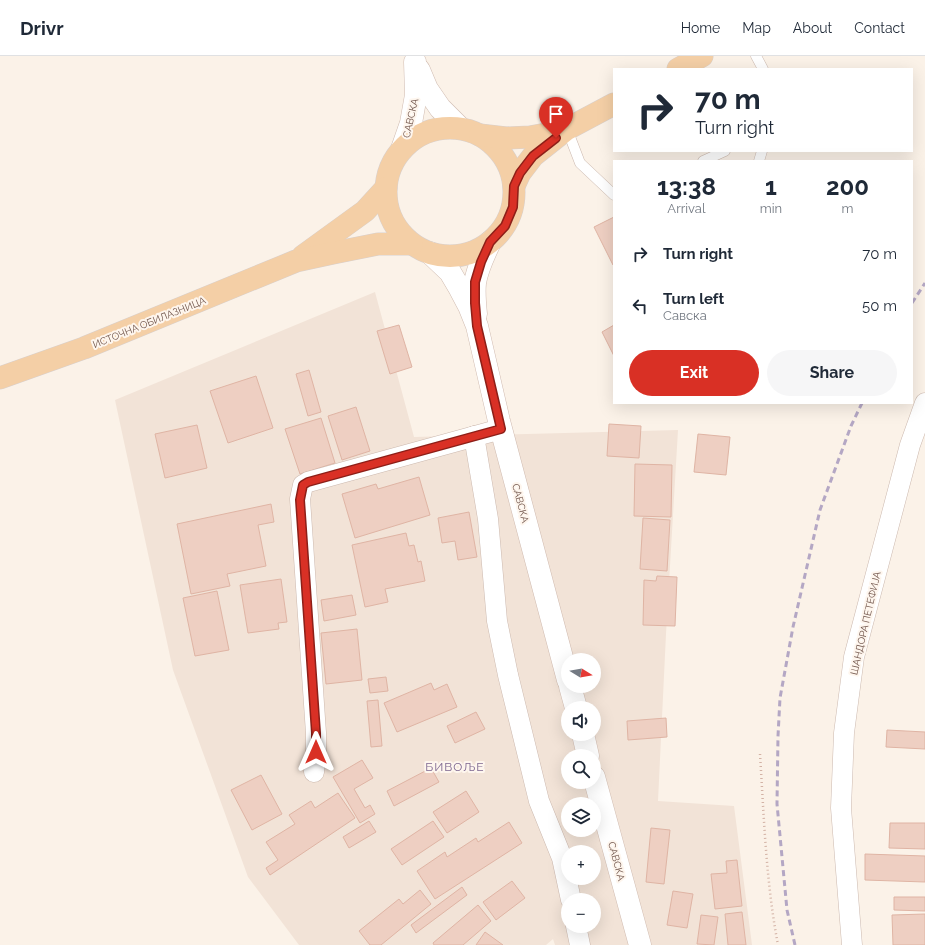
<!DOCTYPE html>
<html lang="en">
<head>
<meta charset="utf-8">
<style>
	:root { --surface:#fff; --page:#f6f6f7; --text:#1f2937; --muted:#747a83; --line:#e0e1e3; --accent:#d93025 }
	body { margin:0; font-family:Raleway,sans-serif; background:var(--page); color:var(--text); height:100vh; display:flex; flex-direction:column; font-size:15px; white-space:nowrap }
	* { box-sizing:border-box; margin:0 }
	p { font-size:13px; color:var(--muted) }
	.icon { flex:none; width:22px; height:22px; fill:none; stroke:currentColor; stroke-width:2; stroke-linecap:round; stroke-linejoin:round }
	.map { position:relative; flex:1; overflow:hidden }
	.panel { position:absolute; left:613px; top:104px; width:300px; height:244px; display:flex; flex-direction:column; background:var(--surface); border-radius:0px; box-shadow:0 4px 16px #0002 }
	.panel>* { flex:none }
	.guide { position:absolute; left:613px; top:12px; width:300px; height:84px; border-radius:0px; box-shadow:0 4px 16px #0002; background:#fff; color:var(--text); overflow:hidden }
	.needle { width:26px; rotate:101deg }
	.controls { position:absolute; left:561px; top:597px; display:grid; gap:8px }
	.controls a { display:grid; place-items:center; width:40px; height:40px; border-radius:50%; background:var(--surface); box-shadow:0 4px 16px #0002; font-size:20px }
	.pin { position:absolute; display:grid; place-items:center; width:34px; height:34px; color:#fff; margin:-41px -17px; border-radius:50% 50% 50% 0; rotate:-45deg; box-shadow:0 0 4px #0007 }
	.pin .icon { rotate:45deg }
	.me { position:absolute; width:44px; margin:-22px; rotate:0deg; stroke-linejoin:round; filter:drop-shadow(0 0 3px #0008) }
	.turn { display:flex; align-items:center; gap:14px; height:84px; padding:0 16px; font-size:18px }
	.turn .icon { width:52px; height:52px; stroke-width:2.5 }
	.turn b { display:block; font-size:28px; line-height:34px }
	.eta { display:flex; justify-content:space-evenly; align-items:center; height:68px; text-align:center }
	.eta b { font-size:24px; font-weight:700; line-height:28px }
	.cta { display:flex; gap:8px; margin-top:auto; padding:8px 16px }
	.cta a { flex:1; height:46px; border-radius:24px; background:var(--accent); color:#fff; font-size:16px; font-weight:700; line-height:46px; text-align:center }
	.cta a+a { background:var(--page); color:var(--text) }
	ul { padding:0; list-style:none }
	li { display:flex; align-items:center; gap:12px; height:52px; padding:0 16px }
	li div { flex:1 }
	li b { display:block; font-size:15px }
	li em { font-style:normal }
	header { display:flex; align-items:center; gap:24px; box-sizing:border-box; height:56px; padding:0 20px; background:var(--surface); border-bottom:1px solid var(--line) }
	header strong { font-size:19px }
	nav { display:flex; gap:22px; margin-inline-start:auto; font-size:14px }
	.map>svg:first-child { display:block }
	.residential { fill:#f2e3d7; fill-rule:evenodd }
	.building { fill:#eecfc2; stroke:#dfb4a4 }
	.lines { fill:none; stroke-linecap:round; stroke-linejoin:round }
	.service-casing { stroke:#ccb9af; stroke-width:11 }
	.minor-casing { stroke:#ccb9af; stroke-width:21 }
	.secondary-casing { stroke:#d0bbb0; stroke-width:23 }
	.primary-casing { stroke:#d8d0cd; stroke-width:23 }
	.path { stroke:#d3b2a5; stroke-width:2.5; stroke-dasharray:1 3; stroke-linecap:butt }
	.service { stroke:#fff; stroke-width:10 }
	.minor { stroke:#fff; stroke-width:20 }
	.secondary { stroke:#fff; stroke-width:22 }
	.primary { stroke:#f4cfa6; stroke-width:22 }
	.rail { stroke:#b4a7c4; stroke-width:3; stroke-dasharray:6 4; stroke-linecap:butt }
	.route-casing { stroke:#8d1f18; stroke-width:10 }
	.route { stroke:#d93025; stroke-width:7 }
	.labels { text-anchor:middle; stroke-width:4; stroke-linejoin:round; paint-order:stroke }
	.street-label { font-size:10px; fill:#73584e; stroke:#fef6ee }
	.quarter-label { font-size:12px; letter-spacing:1px; fill:#7d668f; stroke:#fef6ee }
</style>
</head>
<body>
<header>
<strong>Drivr</strong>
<nav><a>Home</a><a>Map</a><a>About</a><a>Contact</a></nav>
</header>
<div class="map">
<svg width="925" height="889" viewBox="0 0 925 889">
	<rect width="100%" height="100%" fill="#fbf2e8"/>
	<path class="residential" d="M375,236l39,145 264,-7 -12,204 -8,167 76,5 18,139h-197l-2,-6 -7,6h-247l-51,-68 -75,-207 -58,-270zM568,604h26v26h-26zM568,652h26v26h-26zM568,700h26v26h-26zM568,748h26v26h-26zM568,796h26v26h-26zM568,844h26v26h-26z"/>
	<g class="building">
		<polygon points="614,161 614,208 613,209 594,171"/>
		<polygon points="399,269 412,311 390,318 377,275"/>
		<polygon points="614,269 614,300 602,276"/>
		<polygon points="309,314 321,356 308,360 296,318"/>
		<polygon points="256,320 273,372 228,387 210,335"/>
		<polygon points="356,351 370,395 342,404 328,360"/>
		<polygon points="321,362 335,407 300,418 285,373"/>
		<polygon points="609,368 641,370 639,402 607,400"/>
		<polygon points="197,369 207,412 165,422 155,378"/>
		<polygon points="698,378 730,381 726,419 694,416"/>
		<polygon points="635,408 672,409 671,461 634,460"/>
		<polygon points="419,421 430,459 355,482 342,438 376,428 378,433"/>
		<polygon points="271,448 274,466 258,469 266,510 227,518 230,530 191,538 177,468"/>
		<polygon points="469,456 477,501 458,504 455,485 442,487 438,462"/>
		<polygon points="643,462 670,464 667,515 640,513"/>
		<polygon points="406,477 409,490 414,489 418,506 421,505 425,525 385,533 388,546 365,551 352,489"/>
		<polygon points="657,520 677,521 675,570 643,569 644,524 656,525"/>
		<polygon points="281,523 287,566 278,567 279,573 248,577 240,529"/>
		<polygon points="217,535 229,594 195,600 183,542"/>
		<polygon points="352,539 356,559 324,565 321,544"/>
		<polygon points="357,573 362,624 326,628 321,577"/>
		<polygon points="386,621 388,635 370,637 368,623"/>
		<polygon points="431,627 434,634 447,628 457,651 397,676 384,647"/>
		<polygon points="378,644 382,690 371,691 367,645"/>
		<polygon points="476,656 485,673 455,687 447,670"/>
		<polygon points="666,662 667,681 628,684 627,665"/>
		<polygon points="887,674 925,676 925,693 886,691"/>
		<polygon points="362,704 373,722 354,733 365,752 370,749 375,758 360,767 333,721"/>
		<polygon points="431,712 439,726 394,750 387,735"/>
		<polygon points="261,719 282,758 252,774 231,734"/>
		<polygon points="466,735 479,756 447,777 433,756"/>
		<polygon points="338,737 355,762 270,819 266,812 278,804 266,786 295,768 289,759 311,745 315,752"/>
		<polygon points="369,765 376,776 349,792 343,781"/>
		<polygon points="433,765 444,781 402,809 391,793"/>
		<polygon points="509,766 522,787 435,843 417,815 445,796 447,801 476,782 478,786"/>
		<polygon points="890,767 925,767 925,793 889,792"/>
		<polygon points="651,772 670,774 664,828 646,826"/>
		<polygon points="865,798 925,800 925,826 865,824"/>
		<polygon points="737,804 742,850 715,853 711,818 727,817 726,805"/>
		<polygon points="512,825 525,842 496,864 483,846"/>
		<polygon points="462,831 467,839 416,877 411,869"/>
		<polygon points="420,834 431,848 381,889 370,889 359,875 399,843 403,848"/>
		<polygon points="673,835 693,838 687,872 667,869"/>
		<polygon points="894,841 925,841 925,855 894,854"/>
		<polygon points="478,849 491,865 463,889 434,889 433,887"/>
		<polygon points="742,856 746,889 728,889 725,858"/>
		<polygon points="925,858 925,889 893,889 892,859"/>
		<polygon points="701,859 718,861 714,889 697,888"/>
		<polygon points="485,876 503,889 476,889"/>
	</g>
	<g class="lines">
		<g class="service-casing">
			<g id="service">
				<polyline points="756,0 763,13"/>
				<polyline points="567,73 580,107 614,139"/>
				<polyline points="703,105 725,95"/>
				<polyline points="759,105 762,95"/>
			</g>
		</g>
		<g class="minor-casing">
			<g id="minor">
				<polyline points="474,380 488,463 497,565 508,619 539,745 562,802 571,844"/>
				<polyline points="314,716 316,696 316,677 300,443 303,429 308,426 501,373"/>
				<polyline points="576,870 580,889"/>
				<polyline points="852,889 841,752 844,677 854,601 910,389 925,347"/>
			</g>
		</g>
		<g class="secondary-casing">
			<g id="secondary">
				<polyline points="419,14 427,33 440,52 460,72"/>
				<polyline points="402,93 411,67 416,39 415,6"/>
				<polyline points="430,197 450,216 460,233 469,250 477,270 499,365 568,624"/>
				<path d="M476,258c-1,-10 -2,-21 -1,-31 2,-14 9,-28 15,-41"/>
				<polyline points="570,630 576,652"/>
				<polyline points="583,678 588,700"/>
				<polyline points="594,721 640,889"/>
			</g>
		</g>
		<g class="primary-casing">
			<g id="primary">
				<polyline points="678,13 702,0"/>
				<circle cx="450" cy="136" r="64"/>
				<polyline points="480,79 506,82 530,81 562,75"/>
				<polyline points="514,130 520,117 533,100 567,73 614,48"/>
				<polyline points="303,200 365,155 386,132"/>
				<polyline points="0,322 84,292 296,205 333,197 378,188 412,188"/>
			</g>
		</g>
		<path class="path" d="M760,698c4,64 6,128 18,191"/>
		<use href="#service" class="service"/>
		<use href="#minor" class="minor"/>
		<use href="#secondary" class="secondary"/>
		<use href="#primary" class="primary"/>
		<g class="rail">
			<polyline points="912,247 925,227"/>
			<polyline points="795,889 787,854 777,748 778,680 780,642 793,571 820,454 851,370 862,347"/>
		</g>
	</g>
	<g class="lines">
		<g class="route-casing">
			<polyline id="route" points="316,696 316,677 300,444 303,429 308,426 501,373 477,270 475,247 475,226 481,206 490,186 505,170 513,151 514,130 520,117 533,100 556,82"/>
		</g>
		<use href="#route" class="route"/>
	</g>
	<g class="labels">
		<g class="street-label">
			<text transform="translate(410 62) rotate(-77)" y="4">САВСКА</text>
			<text transform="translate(149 266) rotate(-22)" y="4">ИСТОЧНА ОБИЛАЗНИЦА</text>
			<text transform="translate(521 447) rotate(75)" y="4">САВСКА</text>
			<text transform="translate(865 567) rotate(-77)" y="4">ШАНДОРА ПЕТЕФИЈА</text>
			<text transform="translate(617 805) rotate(75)" y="4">САВСКА</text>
		</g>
		<g class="quarter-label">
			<text x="455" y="715">БИВОЉЕ</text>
		</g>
	</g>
</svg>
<div class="controls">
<a><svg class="needle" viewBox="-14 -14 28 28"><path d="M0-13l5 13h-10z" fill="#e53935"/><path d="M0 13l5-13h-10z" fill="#747a83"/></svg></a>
<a><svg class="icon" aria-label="sound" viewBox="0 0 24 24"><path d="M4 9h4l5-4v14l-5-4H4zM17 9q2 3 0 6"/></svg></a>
<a><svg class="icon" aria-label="search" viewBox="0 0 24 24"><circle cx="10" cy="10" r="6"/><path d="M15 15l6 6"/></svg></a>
<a><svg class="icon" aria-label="layers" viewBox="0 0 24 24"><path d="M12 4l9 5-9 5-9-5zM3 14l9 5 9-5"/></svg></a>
<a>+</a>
<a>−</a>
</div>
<div class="pin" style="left:556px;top:82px;background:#d93025"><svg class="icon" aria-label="arrive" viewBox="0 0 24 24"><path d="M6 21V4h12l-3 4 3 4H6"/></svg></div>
<svg class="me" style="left:316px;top:696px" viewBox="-20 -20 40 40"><path d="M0-17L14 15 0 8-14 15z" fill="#d93025" stroke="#fff" stroke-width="4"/></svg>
<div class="guide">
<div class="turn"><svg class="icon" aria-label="right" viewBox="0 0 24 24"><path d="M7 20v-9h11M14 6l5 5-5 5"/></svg><div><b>70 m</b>Turn right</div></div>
</div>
<section class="panel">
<div class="eta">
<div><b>13:38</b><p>Arrival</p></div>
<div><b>1</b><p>min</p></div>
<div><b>200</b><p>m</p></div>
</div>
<ul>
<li><svg class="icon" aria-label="right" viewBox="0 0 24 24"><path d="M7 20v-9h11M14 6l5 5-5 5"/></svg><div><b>Turn right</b></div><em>70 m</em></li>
<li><svg class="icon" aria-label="left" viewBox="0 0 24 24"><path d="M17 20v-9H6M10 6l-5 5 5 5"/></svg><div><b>Turn left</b><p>Савска</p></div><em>50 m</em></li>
</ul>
<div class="cta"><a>Exit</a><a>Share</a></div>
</section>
</div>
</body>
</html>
